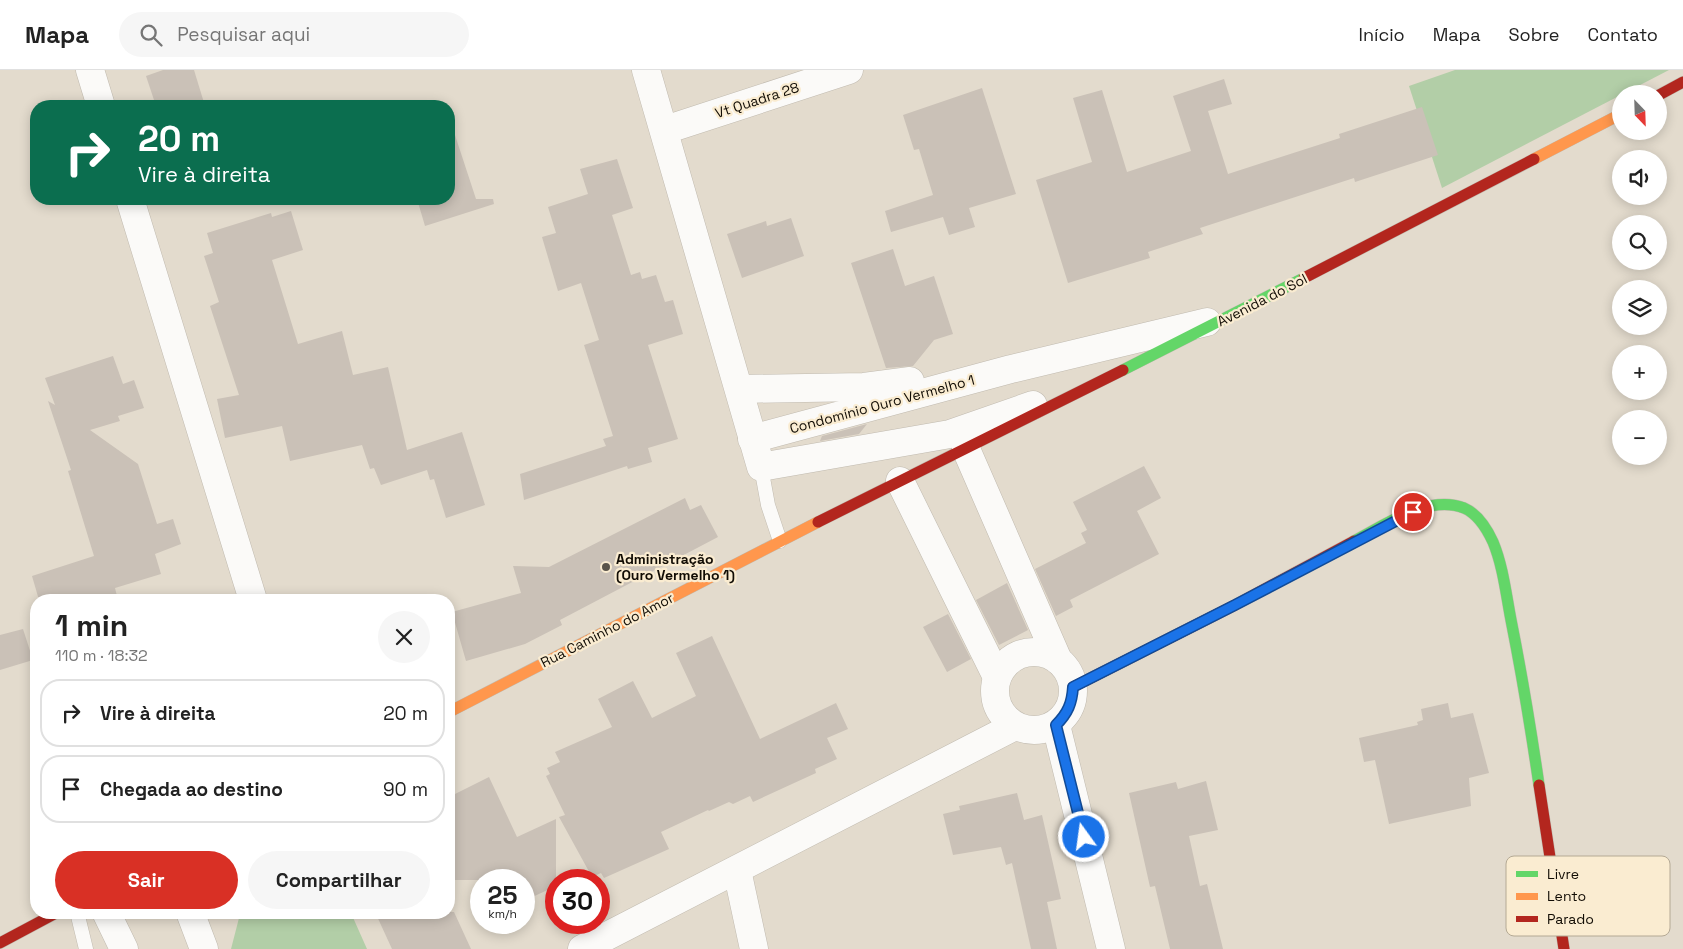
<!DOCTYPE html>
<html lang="pt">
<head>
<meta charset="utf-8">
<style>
	:root { --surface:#fff; --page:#f6f6f6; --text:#222; --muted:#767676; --line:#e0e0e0; --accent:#d93025 }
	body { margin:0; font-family:"Space Grotesk",sans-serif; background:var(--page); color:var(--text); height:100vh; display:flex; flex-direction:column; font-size:19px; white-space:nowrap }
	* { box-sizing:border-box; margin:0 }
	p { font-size:16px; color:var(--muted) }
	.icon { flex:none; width:28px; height:28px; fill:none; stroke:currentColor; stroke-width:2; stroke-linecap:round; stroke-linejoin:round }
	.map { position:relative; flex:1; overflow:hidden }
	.sheet { position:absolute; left:30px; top:524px; width:425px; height:325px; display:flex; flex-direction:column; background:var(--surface); border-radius:20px; box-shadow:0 2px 12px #0003 }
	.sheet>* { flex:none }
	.hud { position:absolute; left:30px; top:30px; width:425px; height:105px; border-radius:20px; box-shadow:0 2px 12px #0003; background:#0b6e4f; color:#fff; overflow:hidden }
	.needle { width:32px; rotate:157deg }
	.fabs { position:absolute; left:1612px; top:15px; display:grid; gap:10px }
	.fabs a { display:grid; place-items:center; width:55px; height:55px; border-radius:50%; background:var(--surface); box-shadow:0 2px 12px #0003; font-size:25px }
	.speed { position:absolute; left:470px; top:799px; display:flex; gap:10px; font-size:25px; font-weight:700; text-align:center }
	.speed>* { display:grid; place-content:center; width:65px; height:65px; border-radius:50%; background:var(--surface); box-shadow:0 2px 12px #0003; line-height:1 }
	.speed small { font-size:12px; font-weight:400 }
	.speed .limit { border:8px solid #d22; background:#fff; color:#111 }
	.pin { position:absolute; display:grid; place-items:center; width:42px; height:42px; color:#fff; margin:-21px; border:2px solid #fff; border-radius:50%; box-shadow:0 1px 5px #0007 }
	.me { position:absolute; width:55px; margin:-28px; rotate:346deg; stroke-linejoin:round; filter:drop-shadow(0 0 4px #0008) }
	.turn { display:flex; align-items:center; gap:18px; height:105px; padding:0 25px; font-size:22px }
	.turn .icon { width:65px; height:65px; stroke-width:2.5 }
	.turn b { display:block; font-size:35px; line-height:42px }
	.round { display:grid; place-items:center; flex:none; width:52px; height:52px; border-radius:26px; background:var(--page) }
	.headline { display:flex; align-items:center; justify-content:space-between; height:85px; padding:0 25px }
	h1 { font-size:30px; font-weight:800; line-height:38px }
	.primary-button { display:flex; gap:10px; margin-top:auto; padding:10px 25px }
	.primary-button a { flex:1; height:58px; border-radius:30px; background:var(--accent); color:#fff; font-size:20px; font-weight:800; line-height:58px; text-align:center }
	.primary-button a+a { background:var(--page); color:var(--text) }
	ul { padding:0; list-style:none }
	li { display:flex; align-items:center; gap:15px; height:68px; margin:0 10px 8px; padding:0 15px; border:2px solid var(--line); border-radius:20px }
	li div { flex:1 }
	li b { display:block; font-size:19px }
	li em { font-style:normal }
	header { display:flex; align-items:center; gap:30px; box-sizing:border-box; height:70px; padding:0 25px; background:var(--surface); border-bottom:1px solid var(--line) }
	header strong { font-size:24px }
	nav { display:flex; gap:28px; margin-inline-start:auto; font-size:18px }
	.search { width:350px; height:45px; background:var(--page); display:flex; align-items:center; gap:12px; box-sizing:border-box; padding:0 18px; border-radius:28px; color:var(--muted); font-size:19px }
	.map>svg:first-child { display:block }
	.green { fill:#b2cea7 }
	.building { fill:#cac1b7 }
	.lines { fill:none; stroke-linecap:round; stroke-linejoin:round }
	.lane-casing { stroke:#c0baaf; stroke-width:15 }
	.street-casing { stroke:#c0baaf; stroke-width:29 }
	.fast-casing { stroke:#c0baaf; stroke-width:12 }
	.slow-casing { stroke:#c0baaf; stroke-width:12 }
	.jam-casing { stroke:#c0baaf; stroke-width:12 }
	.lane { stroke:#fbfaf8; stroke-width:14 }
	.street { stroke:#fbfaf8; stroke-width:28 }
	.fast { stroke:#63d668; stroke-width:11 }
	.slow { stroke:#ff974d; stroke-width:11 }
	.jam { stroke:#b3261e; stroke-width:11 }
	.route-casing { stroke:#114b97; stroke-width:12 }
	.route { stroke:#1a73e8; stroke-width:9 }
	.poi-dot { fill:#5a544a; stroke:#faecd1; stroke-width:2 }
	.labels { text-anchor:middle; stroke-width:4.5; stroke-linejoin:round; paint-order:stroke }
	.street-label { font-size:14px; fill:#110c04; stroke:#faecd1 }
	.poi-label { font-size:14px; font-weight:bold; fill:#110c04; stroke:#faecd1; text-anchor:start }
	.key { fill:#faecd1; stroke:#b4a994; stroke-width:1 }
	.key-label { font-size:14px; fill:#110c04 }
</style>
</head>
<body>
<header>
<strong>Mapa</strong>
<div class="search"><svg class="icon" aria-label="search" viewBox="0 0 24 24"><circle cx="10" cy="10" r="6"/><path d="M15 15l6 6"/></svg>Pesquisar aqui</div>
<nav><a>Início</a><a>Mapa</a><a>Sobre</a><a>Contato</a></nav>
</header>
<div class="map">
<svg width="1683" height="879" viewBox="0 0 1683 879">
	<rect width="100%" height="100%" fill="#e3dbcd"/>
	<g class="green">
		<polygon points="1455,0 1669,0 1442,118 1409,16"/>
		<polygon points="231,843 351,843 367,879 231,879 239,848"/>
	</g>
	<g class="building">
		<polygon points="163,0 194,0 205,36 156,36 146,6"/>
		<polygon points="1224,9 1232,34 1208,41 1228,104 1340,68 1339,64 1422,37 1438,85 1355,112 1354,108 1200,158 1203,164 1148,182 1150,188 1068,213 1036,110 1092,92 1073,28 1102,20 1127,102 1191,81 1173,26"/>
		<polygon points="982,18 1016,124 969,138 975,157 949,165 943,147 891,162 885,141 933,125 919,79 914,80 903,45"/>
		<polygon points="454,62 476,129 493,129 494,134 425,156 417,129 449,129 449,63"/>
		<polygon points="617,89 633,138 612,145 631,205 640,202 642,209 656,205 665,232 673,230 683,264 648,275 678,369 648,378 652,392 628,399 627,396 524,430 520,404 606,376 603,369 613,366 584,275 599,270 581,213 558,221 542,167 556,163 548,137 588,124 580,99"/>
		<polygon points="291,141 303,180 272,190 298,274 342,261 353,305 388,297 407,380 462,362 485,435 446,448 434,409 430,410 427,400 381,415 374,398 370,399 362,375 290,391 282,356 225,368 217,329 239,325 210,236 219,232 204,186 213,183 207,163 271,143 272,147"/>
		<polygon points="791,148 804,186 742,208 727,164 766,151 767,156"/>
		<polygon points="893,179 905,216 934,206 953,264 934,270 913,296 886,298 851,193"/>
		<polygon points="113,286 123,314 134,310 144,338 118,346 120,351 90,360 138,394 157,454 173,449 181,474 155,484 161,504 115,518 118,530 39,530 32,506 94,486 68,401 71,400 48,331 55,335 45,308"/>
		<polygon points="867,354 859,364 820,371 822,366"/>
		<polygon points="1144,396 1161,428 1137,441 1159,484 1070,530 1073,537 1056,546 1035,499 1086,473 1081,463 1087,460 1073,432"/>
		<polygon points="685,428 690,440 701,435 718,467 560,550 562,555 525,574 466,591 452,542 521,523 513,496 549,497"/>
		<polygon points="1007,513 1028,560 999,575 976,530"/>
		<polygon points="948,544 971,589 947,602 923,557"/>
		<polygon points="23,559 33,590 0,600 0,565"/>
		<polygon points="712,566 760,669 836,633 848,659 827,668 837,689 815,699 816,703 753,732 750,726 733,734 729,732 709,741 708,740 661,762 669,779 604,808 601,803 592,807 559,747 565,745 546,706 550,704 547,698 560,692 555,682 612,657 598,629 633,611 652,648 696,626 676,583"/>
		<polygon points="1448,633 1451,648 1473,643 1489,703 1469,708 1471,736 1389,754 1375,690 1364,692 1359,668 1418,655 1417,652 1423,650 1421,639"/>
		<polygon points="489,707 517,767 556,749 556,816 524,831 524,810 449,810 449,727"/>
		<polygon points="1206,711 1218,760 1189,766 1200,816 1207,814 1223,879 1170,879 1155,816 1150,817 1129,723 1176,712 1178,719"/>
		<polygon points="1017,723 1024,750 1042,745 1061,829 1047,832 1057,879 1031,879 1012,793 1006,795 1001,777 953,785 943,744 960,740 959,736"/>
		<polygon points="375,842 454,842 471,879 392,879"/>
	</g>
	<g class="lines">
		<g class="lane-casing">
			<g id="lane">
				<polyline points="761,397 768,435 780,471"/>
				<polyline points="77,842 86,879"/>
			</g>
		</g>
		<g class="street-casing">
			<g id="street">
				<polyline points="90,0 101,36"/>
				<polyline points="646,0 761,397 950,364 1033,335"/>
				<polyline points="665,60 849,0"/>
				<polyline points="130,129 253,530"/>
				<polyline points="740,319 864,317 910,311"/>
				<polyline points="752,369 1011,299 1207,252"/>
				<polyline points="966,379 1058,590"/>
				<polyline points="900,411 997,607"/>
				<circle cx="1034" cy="621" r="39"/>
				<polyline points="1056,655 1111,879"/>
				<polyline points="737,800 754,879"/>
				<polyline points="106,842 124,879"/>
				<polyline points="190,842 204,879"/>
				<polyline points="582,879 1015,656"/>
			</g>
		</g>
		<g class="fast-casing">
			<g id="fast">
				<polyline points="1123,300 1304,208"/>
				<path d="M1354,471c31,-16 74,-47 110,-33 14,6 23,21 29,34 10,24 13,52 18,78 11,55 20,110 28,165"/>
			</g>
		</g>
		<g class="slow-casing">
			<g id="slow">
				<polyline points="1534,89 1621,44"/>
				<polyline points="449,642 818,452"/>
			</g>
		</g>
		<g class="jam-casing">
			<g id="jam">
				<polyline points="1659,25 1683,12"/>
				<polyline points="1304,208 1534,89"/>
				<polyline points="818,452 1123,300"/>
				<polyline points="1073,617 1235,535 1354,471"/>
				<polyline points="1539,715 1564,879"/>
				<polyline points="0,873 58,842"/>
			</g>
		</g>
		<use href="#lane" class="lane"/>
		<use href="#street" class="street"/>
		<use href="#fast" class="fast"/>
		<use href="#slow" class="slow"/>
		<use href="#jam" class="jam"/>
	</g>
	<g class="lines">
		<g class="route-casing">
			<path id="route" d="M1084,767l-28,-112c12,-12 16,-22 17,-38l162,-82 178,-93"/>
		</g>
		<use href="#route" class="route"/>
	</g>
	<circle class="poi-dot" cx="606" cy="497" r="5"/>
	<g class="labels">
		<g class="street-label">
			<text transform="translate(757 30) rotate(-18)" y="5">Vt Quadra 28</text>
			<text transform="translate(1262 230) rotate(-27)" y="5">Avenida do Sol</text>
			<text transform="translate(882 334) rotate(-15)" y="5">Condomínio Ouro Vermelho 1</text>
			<text transform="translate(607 560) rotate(-27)" y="5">Rua Caminho do Amor</text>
		</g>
		<g class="poi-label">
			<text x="616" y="494">Administração<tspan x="616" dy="16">(Ouro Vermelho 1)</tspan></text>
		</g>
	</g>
	<rect x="1506" y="786" width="164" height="80" rx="8" class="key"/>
	<rect x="1516" y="801" width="22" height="6" fill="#63d668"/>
	<rect x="1516" y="823" width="22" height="7" fill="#ff974d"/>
	<rect x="1516" y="846" width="22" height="6" fill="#b3261e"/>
	<g class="key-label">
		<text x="1547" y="809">Livre</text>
		<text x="1547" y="831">Lento</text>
		<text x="1547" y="854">Parado</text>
	</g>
</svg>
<div class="fabs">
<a><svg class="needle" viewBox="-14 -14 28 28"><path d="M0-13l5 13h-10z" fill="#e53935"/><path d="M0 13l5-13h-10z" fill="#767676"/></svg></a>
<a><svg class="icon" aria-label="sound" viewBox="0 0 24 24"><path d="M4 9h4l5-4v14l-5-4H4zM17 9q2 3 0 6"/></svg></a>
<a><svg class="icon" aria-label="search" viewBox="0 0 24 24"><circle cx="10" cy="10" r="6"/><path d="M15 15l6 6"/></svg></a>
<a><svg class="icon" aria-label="layers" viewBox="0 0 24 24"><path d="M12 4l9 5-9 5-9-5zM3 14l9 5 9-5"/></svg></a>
<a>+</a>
<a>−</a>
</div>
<div class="speed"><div>25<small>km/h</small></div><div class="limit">30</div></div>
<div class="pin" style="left:1413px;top:442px;background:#d93025"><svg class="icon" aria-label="arrive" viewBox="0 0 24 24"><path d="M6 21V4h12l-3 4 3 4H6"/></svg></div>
<svg class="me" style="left:1084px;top:767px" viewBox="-20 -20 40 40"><circle r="17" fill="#1a73e8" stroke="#fff" stroke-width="3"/><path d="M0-11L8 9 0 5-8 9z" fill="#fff"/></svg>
<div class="hud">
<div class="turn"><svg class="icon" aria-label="right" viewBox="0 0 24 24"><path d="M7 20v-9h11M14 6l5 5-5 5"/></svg><div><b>20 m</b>Vire à direita</div></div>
</div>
<section class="sheet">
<div class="headline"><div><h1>1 min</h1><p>110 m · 18:32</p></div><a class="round"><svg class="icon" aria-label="close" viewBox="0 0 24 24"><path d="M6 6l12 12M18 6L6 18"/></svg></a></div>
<ul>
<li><svg class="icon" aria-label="right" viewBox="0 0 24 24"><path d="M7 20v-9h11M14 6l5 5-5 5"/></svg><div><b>Vire à direita</b></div><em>20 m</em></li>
<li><svg class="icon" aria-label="arrive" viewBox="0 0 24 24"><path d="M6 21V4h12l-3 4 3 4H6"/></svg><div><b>Chegada ao destino</b></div><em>90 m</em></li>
</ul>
<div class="primary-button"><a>Sair</a><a>Compartilhar</a></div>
</section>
</div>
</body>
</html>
